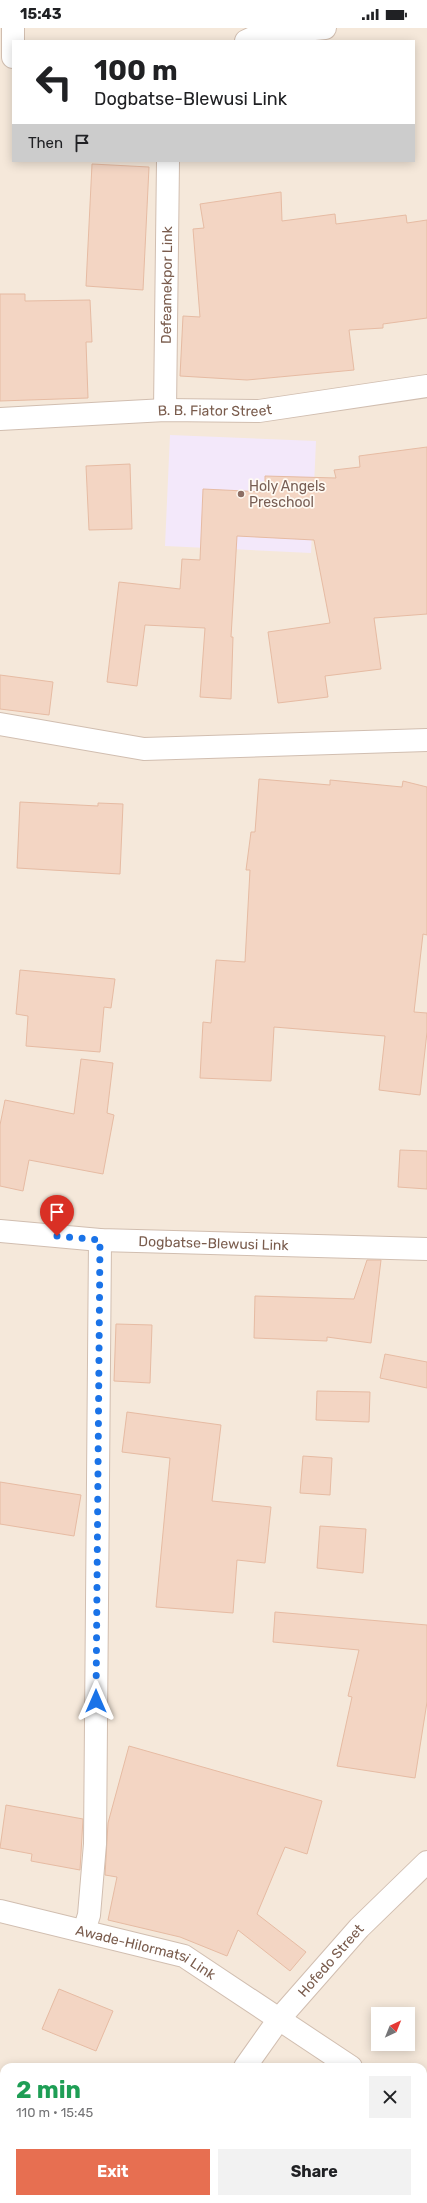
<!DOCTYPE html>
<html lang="en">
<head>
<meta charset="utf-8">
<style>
	:root { --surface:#fff; --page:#f2f2f2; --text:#202124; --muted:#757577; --accent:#e76f51 }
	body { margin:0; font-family:Rubik,sans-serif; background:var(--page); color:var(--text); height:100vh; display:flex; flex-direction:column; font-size:15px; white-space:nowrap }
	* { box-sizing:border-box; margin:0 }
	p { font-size:13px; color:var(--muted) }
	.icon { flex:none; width:22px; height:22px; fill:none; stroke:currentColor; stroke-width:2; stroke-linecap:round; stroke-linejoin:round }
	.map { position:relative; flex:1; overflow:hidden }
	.side { position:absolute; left:0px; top:2035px; width:427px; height:140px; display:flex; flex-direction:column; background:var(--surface); border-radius:12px 12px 0 0; box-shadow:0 2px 10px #0003 }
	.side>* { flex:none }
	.top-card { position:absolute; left:12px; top:12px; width:403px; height:122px; border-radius:0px; box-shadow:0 2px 10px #0003; background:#fff; color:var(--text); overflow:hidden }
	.needle { width:26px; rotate:43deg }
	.controls { position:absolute; left:371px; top:1979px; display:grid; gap:8px }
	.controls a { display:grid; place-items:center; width:44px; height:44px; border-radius:0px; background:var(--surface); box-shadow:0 2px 10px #0003; font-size:20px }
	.pin { position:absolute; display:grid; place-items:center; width:34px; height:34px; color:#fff; margin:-41px -17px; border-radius:50% 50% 50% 0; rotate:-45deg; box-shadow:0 0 4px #0007 }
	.pin .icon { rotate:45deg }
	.me { position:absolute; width:44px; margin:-22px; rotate:0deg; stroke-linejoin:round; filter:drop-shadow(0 0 3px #0008) }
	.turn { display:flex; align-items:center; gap:14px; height:84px; padding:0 16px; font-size:18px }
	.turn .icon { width:52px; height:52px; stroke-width:2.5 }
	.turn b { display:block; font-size:28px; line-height:34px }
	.then { display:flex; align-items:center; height:38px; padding:0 16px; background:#0003; gap:8px; font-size:15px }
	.round { display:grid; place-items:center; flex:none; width:42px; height:42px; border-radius:0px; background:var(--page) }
	.head { display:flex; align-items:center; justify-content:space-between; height:68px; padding:0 16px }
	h1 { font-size:24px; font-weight:700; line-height:30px; color:#1e9e55 }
	.cta { display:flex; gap:8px; margin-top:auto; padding:8px 16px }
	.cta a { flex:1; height:46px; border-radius:0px; background:var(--accent); color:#fff; font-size:16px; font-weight:700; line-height:46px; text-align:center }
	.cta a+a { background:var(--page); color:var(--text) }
	.status { display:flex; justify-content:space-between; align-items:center; height:28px; padding:0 20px; background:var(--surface); direction:ltr }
	.status svg { height:11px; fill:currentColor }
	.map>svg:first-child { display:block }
	.residential { fill:#f5e8da; fill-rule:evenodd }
	.education { fill:#f3e8fa }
	.building { fill:#f3d5c3; stroke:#e6bba3 }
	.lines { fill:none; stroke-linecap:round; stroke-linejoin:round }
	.minor-casing { stroke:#d1beb0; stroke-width:24 }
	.minor { stroke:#fff; stroke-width:22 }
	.route { stroke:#1a73e8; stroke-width:7; stroke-dasharray:0 12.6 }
	.education-dot { fill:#8d6e63; stroke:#fffaf3; stroke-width:1.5 }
	.labels { text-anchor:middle; stroke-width:3.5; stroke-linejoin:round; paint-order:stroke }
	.street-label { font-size:14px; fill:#7a5c4d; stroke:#fffaf3 }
	.education-label { font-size:14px; fill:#785e54; stroke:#fffaf3; text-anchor:start }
</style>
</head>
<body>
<div class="status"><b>15:43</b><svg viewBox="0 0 49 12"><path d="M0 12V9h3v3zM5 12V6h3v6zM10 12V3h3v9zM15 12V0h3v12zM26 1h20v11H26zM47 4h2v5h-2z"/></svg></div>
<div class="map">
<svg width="427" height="2175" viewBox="0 0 427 2175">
	<rect width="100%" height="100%" fill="#fdf6ec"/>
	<path class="residential" d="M0,0h427v2175h-427zM13,13h401v120h-401zM378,1986h30v30h-30zM4,2039h419v132h-419z"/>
	<polygon class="education" points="170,407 316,413 311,525 165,518"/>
	<g class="building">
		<polygon points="92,136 149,139 143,262 86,258"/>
		<polygon points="281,164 282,193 335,186 336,196 406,187 407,195 427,192 427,290 383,296 383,300 349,302 354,342 247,352 180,348 183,288 200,289 193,201 204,200 200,176"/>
		<polygon points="0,266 25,266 25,273 90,272 92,314 86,314 88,370 0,373"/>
		<polygon points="427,419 427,586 374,590 381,641 325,648 328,669 278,675 268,604 330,595 314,512 237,508 231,609 233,609 231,671 200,669 205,600 145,597 137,658 107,654 119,554 180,561 182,531 200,532 203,461 265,464 265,448 336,450 334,442 360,439 359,428"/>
		<polygon points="130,436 132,501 89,502 86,438"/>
		<polygon points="0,647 53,654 49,687 0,681"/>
		<polygon points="259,751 330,757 330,752 402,759 403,753 427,759 427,907 423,906 414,984 427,985 427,1004 420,1067 379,1062 385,1008 274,999 271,1053 200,1050 203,994 211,995 216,932 245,934 250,842 246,842 251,804 255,804"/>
		<polygon points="20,774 98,778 98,775 123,776 120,846 17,840"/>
		<polygon points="20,942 115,951 111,980 104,979 100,1024 26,1018 28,988 16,986"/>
		<polygon points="81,1031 113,1035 107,1085 114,1087 103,1146 29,1132 23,1163 0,1158 0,1097 5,1072 74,1086"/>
		<polygon points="400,1122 427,1123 427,1161 398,1159"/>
		<polygon points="367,1232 381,1232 371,1315 327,1309 327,1313 254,1310 255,1268 354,1271"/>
		<polygon points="116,1296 152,1297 150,1355 114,1353"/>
		<polygon points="385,1326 427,1334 427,1360 380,1350"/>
		<polygon points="317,1363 370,1364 369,1394 316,1392"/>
		<polygon points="127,1384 221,1397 212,1473 271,1479 265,1535 237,1532 233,1585 156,1579 170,1430 122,1424"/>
		<polygon points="303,1428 332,1430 330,1467 300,1465"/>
		<polygon points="0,1454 81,1467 74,1508 0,1496"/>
		<polygon points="320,1498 366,1501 363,1545 317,1540"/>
		<polygon points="275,1584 427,1597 427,1674 415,1750 337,1738 352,1669 348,1668 359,1622 273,1614"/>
		<polygon points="129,1718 322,1773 307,1826 285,1819 257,1886 306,1924 290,1943 238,1902 227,1928 180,1909 108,1892 117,1849 105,1847 108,1795"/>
		<polygon points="6,1777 83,1791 80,1842 31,1833 32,1826 0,1820"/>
		<polygon points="59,1961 113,1983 96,2023 42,2001"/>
	</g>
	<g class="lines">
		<g class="minor-casing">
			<g id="minor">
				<polyline points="246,13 261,6 325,0"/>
				<polyline points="13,29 13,0"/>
				<path id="s1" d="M165,382l3,-249"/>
				<path id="s2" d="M0,391l165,-9 94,1 168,-25"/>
				<polyline points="0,696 144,721 427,712"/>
				<path id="s3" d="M0,1203l100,9 327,9"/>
				<path id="s4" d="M0,1883l184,45 167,111"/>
				<polyline points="84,1903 89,1887 95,1816 100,1212"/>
				<path id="s5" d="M245,2039l34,-48 80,-91 68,-66"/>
				<polyline points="423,2086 427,2088"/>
				<polyline points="152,2175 155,2171"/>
			</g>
		</g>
		<use href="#minor" class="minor"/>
	</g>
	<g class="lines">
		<polyline class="route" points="57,1208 100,1212 96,1673"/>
	</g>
	<circle class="education-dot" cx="241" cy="466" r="4"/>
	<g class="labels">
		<g class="street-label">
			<text dy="5" stroke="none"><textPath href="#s1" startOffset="125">Defeamekpor Link</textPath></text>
			<text dy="5" stroke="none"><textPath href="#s2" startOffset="215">B. B. Fiator Street</textPath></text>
			<text dy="5" stroke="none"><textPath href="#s3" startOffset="214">Dogbatse-Blewusi Link</textPath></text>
			<text dy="5" stroke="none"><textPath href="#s4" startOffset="152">Awade-Hilormatsi Link</textPath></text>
			<text dy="5" stroke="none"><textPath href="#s5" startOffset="137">Hofedo Street</textPath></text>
		</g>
		<g class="education-label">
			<text x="249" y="463">Holy Angels<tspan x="249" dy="16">Preschool</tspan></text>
		</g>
	</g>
</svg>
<div class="controls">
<a><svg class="needle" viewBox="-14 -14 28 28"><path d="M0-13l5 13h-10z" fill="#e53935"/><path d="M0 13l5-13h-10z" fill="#757577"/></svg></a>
</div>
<div class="pin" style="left:57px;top:1208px;background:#d93025"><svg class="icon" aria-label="arrive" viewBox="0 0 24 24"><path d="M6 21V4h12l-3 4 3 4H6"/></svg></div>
<svg class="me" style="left:96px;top:1673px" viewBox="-20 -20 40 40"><path d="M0-17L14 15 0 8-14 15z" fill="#1a73e8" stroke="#fff" stroke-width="4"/></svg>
<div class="top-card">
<div class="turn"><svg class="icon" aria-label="left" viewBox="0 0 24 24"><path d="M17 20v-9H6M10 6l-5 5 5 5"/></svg><div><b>100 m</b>Dogbatse-Blewusi Link</div></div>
<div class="then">Then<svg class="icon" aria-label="arrive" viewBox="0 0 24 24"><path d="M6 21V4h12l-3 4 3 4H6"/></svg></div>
</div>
<section class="side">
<div class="head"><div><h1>2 min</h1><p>110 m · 15:45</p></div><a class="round"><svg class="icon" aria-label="close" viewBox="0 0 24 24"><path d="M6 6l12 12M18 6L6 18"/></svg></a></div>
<div class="cta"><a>Exit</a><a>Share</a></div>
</section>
</div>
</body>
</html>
